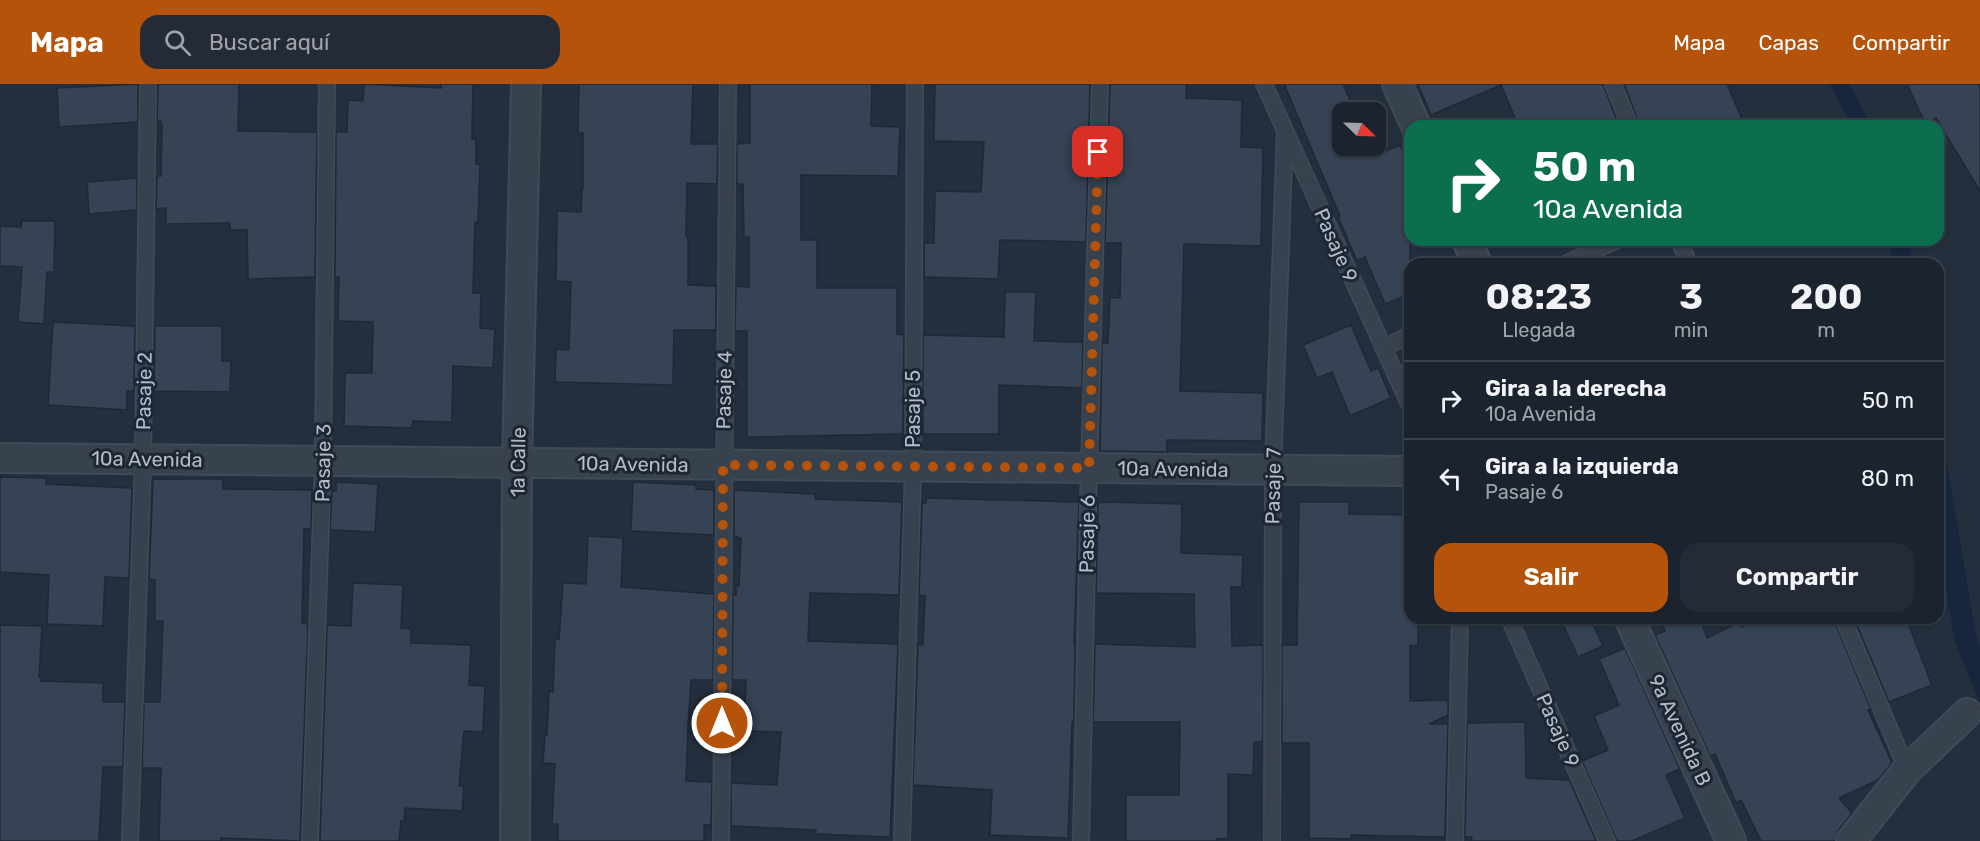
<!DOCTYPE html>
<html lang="es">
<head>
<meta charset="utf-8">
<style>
	:root { --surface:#1b232e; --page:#242b36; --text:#f1f3f6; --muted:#a0a4aa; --line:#39404a; --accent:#b45309 }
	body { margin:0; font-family:Rubik,sans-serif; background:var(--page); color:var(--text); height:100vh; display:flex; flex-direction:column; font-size:22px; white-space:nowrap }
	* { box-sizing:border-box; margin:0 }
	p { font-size:20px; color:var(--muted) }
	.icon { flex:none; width:33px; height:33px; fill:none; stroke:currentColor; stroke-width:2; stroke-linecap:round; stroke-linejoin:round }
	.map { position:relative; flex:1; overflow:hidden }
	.sheet { position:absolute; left:1404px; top:174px; width:540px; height:366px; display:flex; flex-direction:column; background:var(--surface); border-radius:18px; box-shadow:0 2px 4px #0004,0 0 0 2px var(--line) }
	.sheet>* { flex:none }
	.top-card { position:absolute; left:1404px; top:36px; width:540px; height:126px; border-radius:18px; box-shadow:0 2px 4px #0004,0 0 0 2px var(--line); background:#0b6e4f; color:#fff; overflow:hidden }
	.needle { width:39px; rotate:113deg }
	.buttons { position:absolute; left:1332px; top:18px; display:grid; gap:12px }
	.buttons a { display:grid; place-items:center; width:54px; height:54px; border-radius:12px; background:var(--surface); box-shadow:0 2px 4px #0004,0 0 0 2px var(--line); font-size:30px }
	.pin { position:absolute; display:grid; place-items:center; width:51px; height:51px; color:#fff; margin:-26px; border-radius:12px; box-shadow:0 3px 9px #0006 }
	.me { position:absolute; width:66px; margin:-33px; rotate:0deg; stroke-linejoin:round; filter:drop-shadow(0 0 4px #0008) }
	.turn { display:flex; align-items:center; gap:21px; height:126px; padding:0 30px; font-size:27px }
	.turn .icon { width:78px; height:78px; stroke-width:2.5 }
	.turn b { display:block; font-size:42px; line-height:51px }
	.eta { display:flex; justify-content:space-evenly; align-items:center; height:102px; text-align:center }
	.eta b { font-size:36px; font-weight:700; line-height:42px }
	.action { display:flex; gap:12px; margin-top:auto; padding:12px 30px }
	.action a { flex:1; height:69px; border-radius:18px; background:var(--accent); color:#fff; font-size:24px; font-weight:700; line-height:69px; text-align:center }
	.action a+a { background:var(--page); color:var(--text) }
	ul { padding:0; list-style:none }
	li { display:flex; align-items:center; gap:18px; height:78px; padding:0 30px; border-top:2px solid var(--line) }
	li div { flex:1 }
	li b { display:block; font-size:22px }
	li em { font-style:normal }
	header { display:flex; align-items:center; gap:36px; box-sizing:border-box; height:84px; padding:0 30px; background:var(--accent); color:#fff }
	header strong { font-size:28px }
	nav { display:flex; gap:33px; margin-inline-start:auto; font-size:21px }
	.search { width:420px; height:54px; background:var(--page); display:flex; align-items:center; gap:15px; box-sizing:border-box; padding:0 21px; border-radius:18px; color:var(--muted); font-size:22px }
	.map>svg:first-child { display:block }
	.water { fill:#17263c }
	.building { fill:#364354; stroke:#1f2835; stroke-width:1.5 }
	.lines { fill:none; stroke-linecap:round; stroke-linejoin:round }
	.service-casing { stroke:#414a57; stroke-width:18 }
	.minor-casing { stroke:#414a57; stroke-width:32 }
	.service { stroke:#38414e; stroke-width:15 }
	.minor { stroke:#38414e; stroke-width:28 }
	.route { stroke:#b45309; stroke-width:10; stroke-dasharray:0 18 }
	.labels { text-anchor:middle; stroke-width:6; stroke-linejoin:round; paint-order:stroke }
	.street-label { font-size:20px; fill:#b4bcc9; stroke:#1d2633 }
</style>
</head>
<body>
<header>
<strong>Mapa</strong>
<div class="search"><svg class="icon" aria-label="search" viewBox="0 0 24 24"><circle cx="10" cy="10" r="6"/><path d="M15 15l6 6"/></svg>Buscar aquí</div>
<nav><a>Mapa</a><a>Capas</a><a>Compartir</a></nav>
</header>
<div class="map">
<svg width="1980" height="757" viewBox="0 0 1980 757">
	<rect width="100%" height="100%" fill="#242f3e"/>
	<g class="water">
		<polygon points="1830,0 1849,0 1872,42 1852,42"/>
		<polygon points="1889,156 1909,156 1913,180 1893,180"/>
		<polygon points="1938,328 1976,551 1980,562 1980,619 1955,559 1938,456"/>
	</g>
	<g class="building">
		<polygon points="138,0 138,38 59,43 57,4"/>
		<polygon points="158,0 239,0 238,47 317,48 315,193 248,195 247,146 230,146 230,139 166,140 166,124 156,125 157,92 161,92 162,43 161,37 157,37"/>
		<polygon points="364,0 441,4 441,0 473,0 472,55 476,55 476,80 480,81 478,138 475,138 473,209 481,209 480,244 495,245 493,284 453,282 452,338 413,337 412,344 344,342 345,289 372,289 373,238 338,237 339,193 335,193 336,48 347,48 348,16 363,17"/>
		<polygon points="579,0 693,0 691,60 718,60 717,100 687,99 686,152 688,152 688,201 716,202 716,246 674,246 673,301 555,298 556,265 569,266 571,198 556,197 557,127 581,128 582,105 583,105 583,49 578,49"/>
		<polygon points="750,0 872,0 871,42 900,43 898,92 801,91 801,156 817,156 817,204 897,204 897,250 904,251 903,350 747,353 747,247 735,247 736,202 749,203 749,153 744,153 743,100 737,100 737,60 750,59"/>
		<polygon points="935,0 1090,0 1086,158 1000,156 998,195 924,193 924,159 934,159 935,107 981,108 984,58 934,57"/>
		<polygon points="1110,0 1187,0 1186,14 1242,16 1241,63 1263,64 1261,162 1184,160 1180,307 1263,309 1262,357 1167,356 1167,368 1100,367 1102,259 1108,259 1110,213 1120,214 1121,159 1105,159"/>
		<polygon points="1284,0 1343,0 1355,28 1342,28 1342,62 1369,62 1373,72 1400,61 1410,85 1410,210 1385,220 1365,173 1357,177 1338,133 1340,132"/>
		<polygon points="1418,0 1603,0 1619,42 1516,42 1516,36 1501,1 1431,31"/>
		<polygon points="1624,0 1727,0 1745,42 1640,42"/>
		<polygon points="1907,0 1980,0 1980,107 1936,34 1925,39"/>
		<polygon points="137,94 137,126 89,130 87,98"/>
		<polygon points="22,137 55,137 54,188 47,188 44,240 18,238 22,183 0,182 0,142 21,143"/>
		<polygon points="1005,208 1036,208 1034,257 1083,258 1082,304 999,301 999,350 923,350 923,251 1004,253"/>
		<polygon points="53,238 135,242 134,307 127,307 127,326 48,321"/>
		<polygon points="1351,241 1371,287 1378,284 1391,314 1350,332 1332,288 1317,294 1303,261"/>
		<polygon points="155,242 222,242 222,277 231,277 230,308 154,307"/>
		<polygon points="0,393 46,394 46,400 132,404 129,494 105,493 103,542 47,540 49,491 0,488"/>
		<polygon points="153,395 223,395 223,405 312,406 311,445 304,445 302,539 308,540 300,757 221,754 221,757 159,757 161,684 142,684 144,618 160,618 161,589 163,537 155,537 155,496 149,495"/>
		<polygon points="336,398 378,400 375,448 330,446 332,407 336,407"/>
		<polygon points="633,398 696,401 696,405 714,406 714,451 631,447"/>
		<polygon points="734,406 815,410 815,415 902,418 899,511 810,509 808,557 898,560 890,753 815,750 816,746 731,742 731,699 777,701 781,648 744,647 746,596 732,596 733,511 736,511 736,502 739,502 741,454 734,452"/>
		<polygon points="926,414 1079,418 1074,560 1075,560 1074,638 1072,638 1068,754 990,751 992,706 913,701 918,560 923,561 925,512 919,511 922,419 926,419"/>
		<polygon points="1109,418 1182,420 1181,469 1243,471 1242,503 1231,503 1232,562 1263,561 1263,658 1254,658 1253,691 1228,690 1228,754 1217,755 1217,757 1126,757 1126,711 1179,711 1180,638 1093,638 1095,560 1195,563 1194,510 1096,509 1098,419"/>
		<polygon points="1299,418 1349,418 1349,430 1410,431 1410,534 1418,534 1418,562 1410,561 1410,617 1448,616 1448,631 1429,640 1448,640 1445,753 1351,751 1351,755 1309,754 1309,659 1282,659 1282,561 1297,561"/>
		<polygon points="588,452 623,454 621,503 714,510 713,596 691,596 688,643 686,697 712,698 711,741 704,741 704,757 558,757 558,740 552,740 555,680 543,679 545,651 547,651 549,607 553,608 555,555 559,555 563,499 586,500"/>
		<polygon points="353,499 403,501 401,544 411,545 411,559 471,561 469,601 485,602 483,648 464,647 459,702 464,702 462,727 405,724 404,737 401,737 399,757 320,757 327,541 351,542"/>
		<polygon points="1560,534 1590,534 1603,562 1578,573"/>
		<polygon points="1660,534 1700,534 1707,554 1740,538 1742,543 1762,534 1833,534 1871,625 1868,626 1892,679 1878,696 1839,714 1852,729 1838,747 1835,757 1761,757 1741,716 1736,719 1715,670 1710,672 1655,551 1665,547"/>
		<polygon points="1854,534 1906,534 1932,601 1889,618"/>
		<polygon points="0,541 42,542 39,593 41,593 41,597 103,599 103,618 125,618 123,683 103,683 99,757 0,757"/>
		<polygon points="1625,564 1680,685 1666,691 1685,734 1632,757 1617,757 1582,677 1608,666 1594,632 1619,621 1599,575"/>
		<polygon points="1525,638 1526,694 1567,696 1568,693 1596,757 1471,757 1472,753 1465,753 1467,639"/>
	</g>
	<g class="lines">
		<g class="service-casing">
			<g id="service">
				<polyline points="1264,0 1410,322"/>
				<polyline points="1613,0 1630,42"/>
				<polyline points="1679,156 1689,180"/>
				<polyline points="1565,180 1617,156"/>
				<polyline points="1383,264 1410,251"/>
				<polyline points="1509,534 1607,757"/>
				<polyline points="1843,534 1907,686"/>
				<polyline points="130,757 143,375 148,0"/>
				<polyline points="310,757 323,377 327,0"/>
				<polyline points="721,757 728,0"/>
				<polyline points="902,757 913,382 915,0"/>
				<polyline points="1081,757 1089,384 1100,0"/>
				<polyline points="1272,757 1273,386 1285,47"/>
				<polyline points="1455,757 1460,534"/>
			</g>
		</g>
		<g class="minor-casing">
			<g id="minor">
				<polyline points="1397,0 1416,42"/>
				<polyline points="1467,156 1477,180"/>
				<polyline points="0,374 1410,387"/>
				<polyline points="1629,534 1731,757"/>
				<polyline points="515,757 517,379 526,0"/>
				<polyline points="1851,757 1907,686 1967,629"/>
			</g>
		</g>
		<use href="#service" class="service"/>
		<use href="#minor" class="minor"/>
	</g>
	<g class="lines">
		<polyline class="route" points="722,639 723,381 1089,384 1098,68"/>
	</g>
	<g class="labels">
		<g class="street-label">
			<text transform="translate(1336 161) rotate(66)" y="7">Pasaje 9</text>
			<text transform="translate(724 306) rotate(-89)" y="7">Pasaje 4</text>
			<text transform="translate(144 307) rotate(-89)" y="7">Pasaje 2</text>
			<text transform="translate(913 325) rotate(-90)" y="7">Pasaje 5</text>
			<text transform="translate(147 375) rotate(1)" y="7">10a Avenida</text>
			<text transform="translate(518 378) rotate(-89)" y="7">1a Calle</text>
			<text transform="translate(323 379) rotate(-89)" y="7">Pasaje 3</text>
			<text transform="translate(633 380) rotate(1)" y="7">10a Avenida</text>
			<text transform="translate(1173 385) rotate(1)" y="7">10a Avenida</text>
			<text transform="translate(1273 402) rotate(-89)" y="7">Pasaje 7</text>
			<text transform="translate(1087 450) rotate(-89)" y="7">Pasaje 6</text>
			<text transform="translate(1558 646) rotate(66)" y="7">Pasaje 9</text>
			<text transform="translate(1680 646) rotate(65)" y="7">9a Avenida B</text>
		</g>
	</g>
</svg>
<div class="buttons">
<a><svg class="needle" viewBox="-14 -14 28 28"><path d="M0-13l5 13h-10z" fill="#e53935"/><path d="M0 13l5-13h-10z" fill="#a0a4aa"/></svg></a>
</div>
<div class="pin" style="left:1098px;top:68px;background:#d93025"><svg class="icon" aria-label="arrive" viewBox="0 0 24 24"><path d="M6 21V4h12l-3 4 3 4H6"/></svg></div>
<svg class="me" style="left:722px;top:639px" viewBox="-20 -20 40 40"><circle r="17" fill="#b45309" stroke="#fff" stroke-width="3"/><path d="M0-11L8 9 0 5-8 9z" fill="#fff"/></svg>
<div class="top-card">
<div class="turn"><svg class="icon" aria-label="right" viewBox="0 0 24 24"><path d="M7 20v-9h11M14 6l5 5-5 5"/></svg><div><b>50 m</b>10a Avenida</div></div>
</div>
<section class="sheet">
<div class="eta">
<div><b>08:23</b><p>Llegada</p></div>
<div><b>3</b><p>min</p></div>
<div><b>200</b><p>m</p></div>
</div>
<ul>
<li><svg class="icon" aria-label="right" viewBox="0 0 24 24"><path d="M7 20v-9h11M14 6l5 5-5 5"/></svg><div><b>Gira a la derecha</b><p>10a Avenida</p></div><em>50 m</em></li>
<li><svg class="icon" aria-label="left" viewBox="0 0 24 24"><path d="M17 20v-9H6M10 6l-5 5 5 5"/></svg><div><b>Gira a la izquierda</b><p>Pasaje 6</p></div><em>80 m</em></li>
</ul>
<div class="action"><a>Salir</a><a>Compartir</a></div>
</section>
</div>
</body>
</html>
